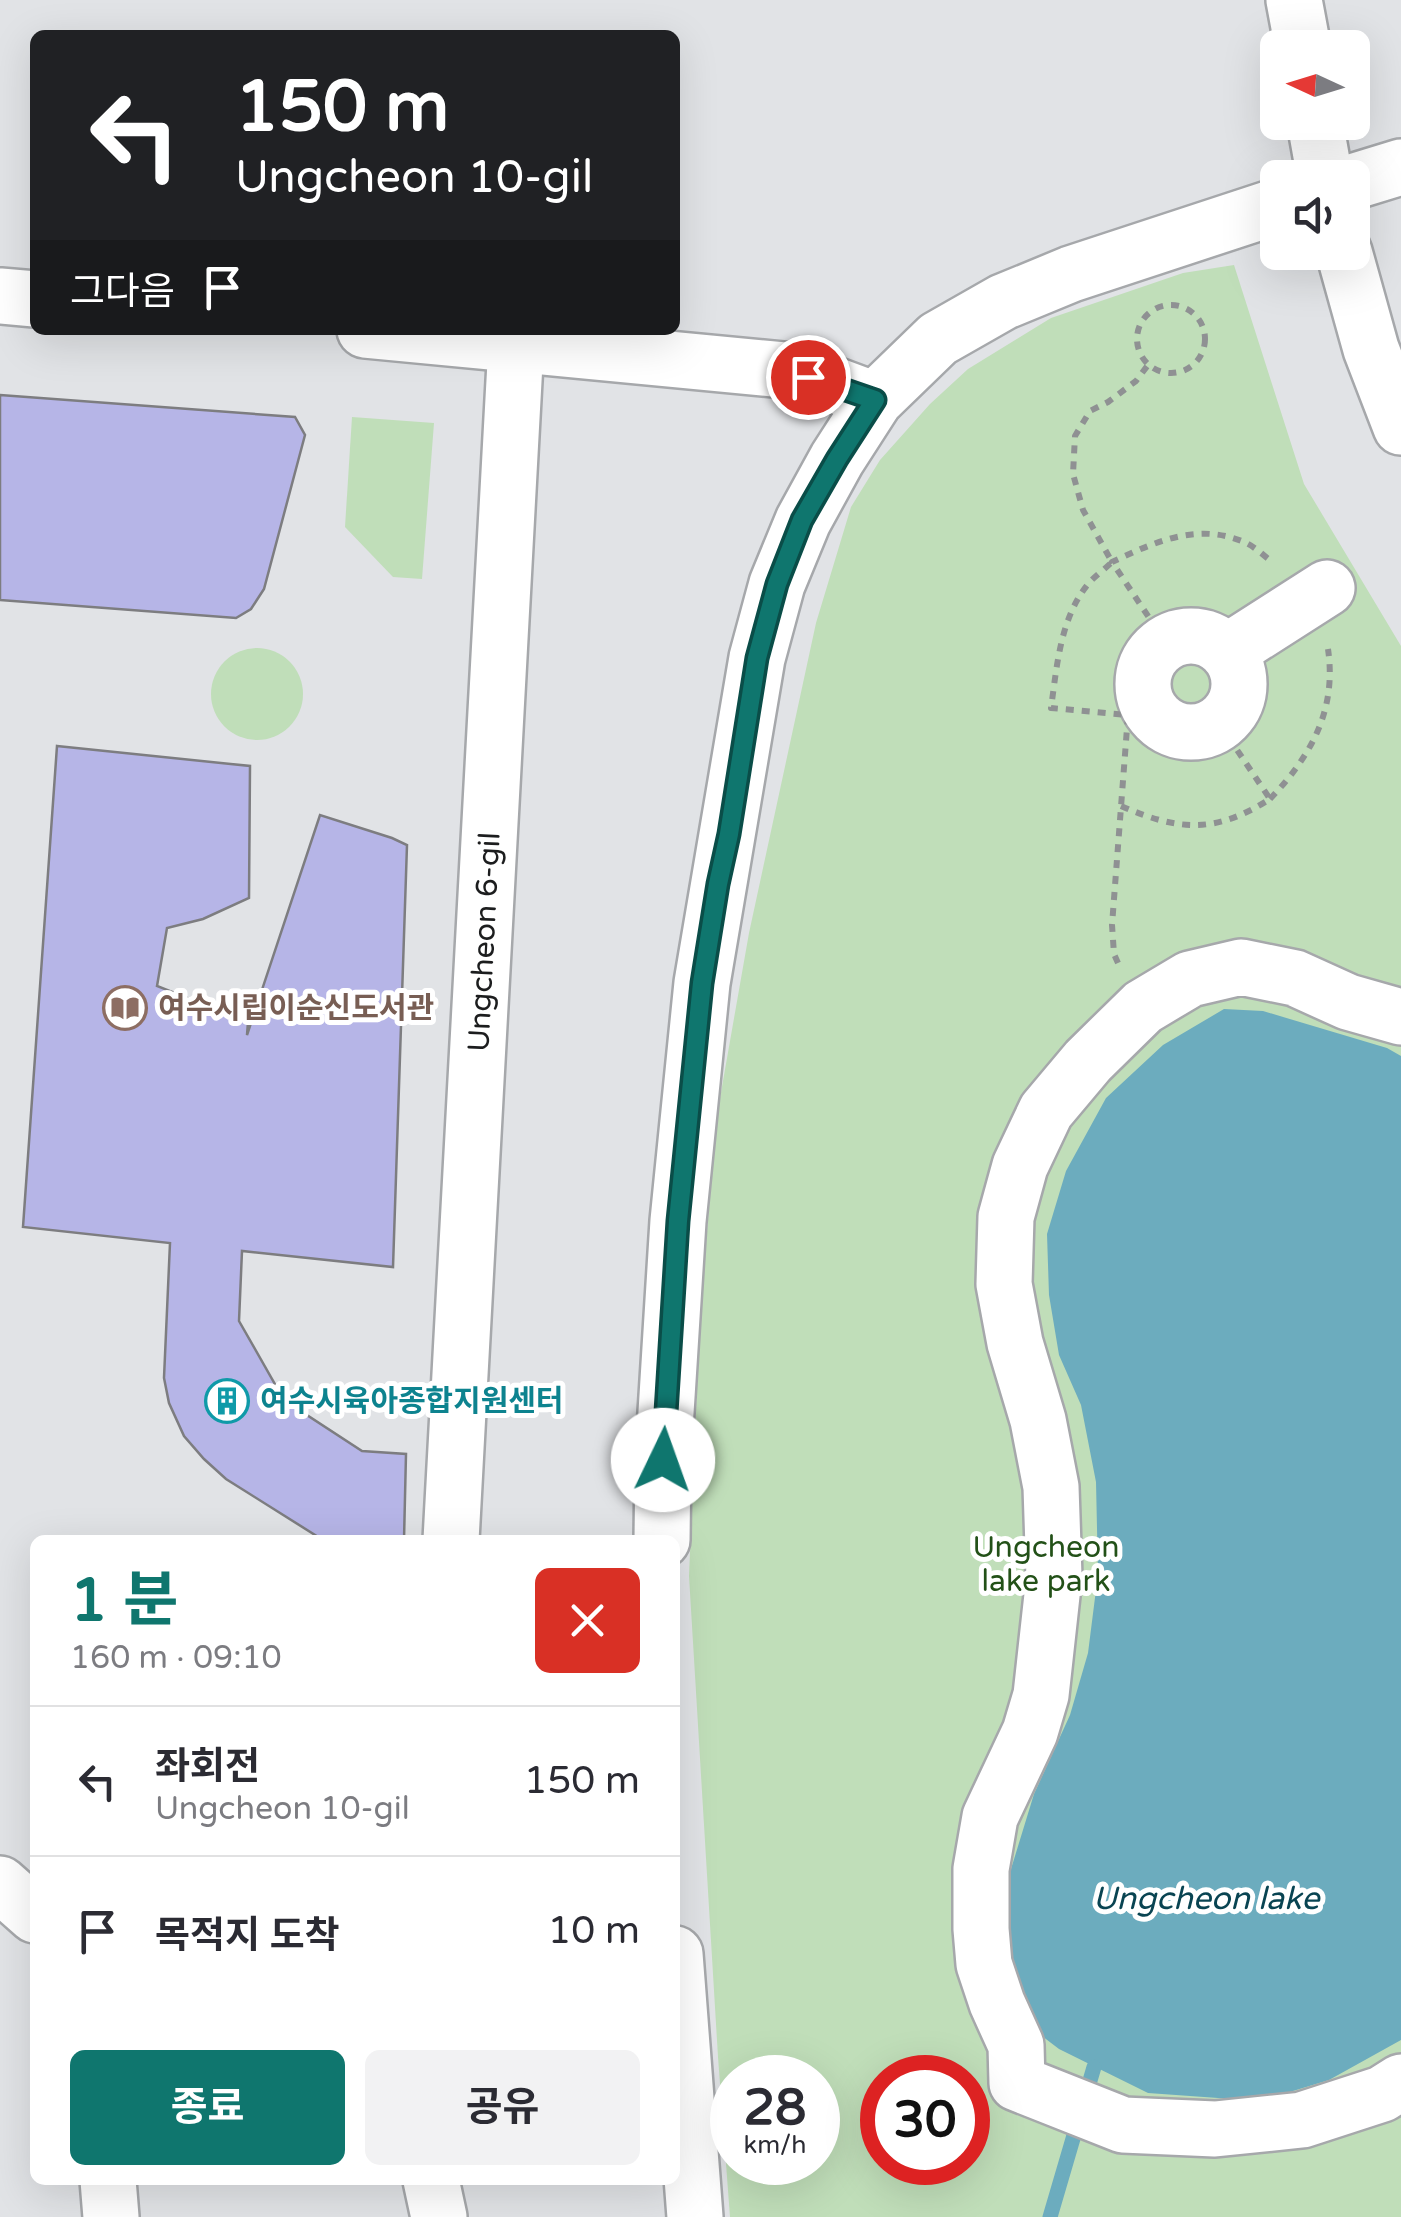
<!DOCTYPE html>
<html lang="ko">
<head>
<meta charset="utf-8">
<style>
	:root { --surface:#fff; --page:#f2f2f3; --text:#2b2b33; --muted:#7c7c81; --line:#e1e1e2; --accent:#0f766e }
	body { margin:0; font-family:"Varela Round","Noto Sans KR",sans-serif; background:var(--page); color:var(--text); height:100vh; display:flex; flex-direction:column; font-size:38px; white-space:nowrap }
	* { box-sizing:border-box; margin:0 }
	p { font-size:32px; color:var(--muted) }
	.icon { flex:none; width:55px; height:55px; fill:none; stroke:currentColor; stroke-width:2; stroke-linecap:round; stroke-linejoin:round }
	.map { position:relative; flex:1; overflow:hidden }
	.sheet { position:absolute; left:30px; top:1535px; width:650px; height:650px; display:flex; flex-direction:column; background:var(--surface); border-radius:15px; box-shadow:0 10px 40px #0002 }
	.sheet>* { flex:none }
	.banner { position:absolute; left:30px; top:30px; width:650px; height:305px; border-radius:15px; box-shadow:0 10px 40px #0002; background:#202124; color:#fff; overflow:hidden }
	.needle { width:65px; rotate:274deg }
	.tools { position:absolute; left:1260px; top:30px; display:grid; gap:20px }
	.tools a { display:grid; place-items:center; width:110px; height:110px; border-radius:15px; background:var(--surface); box-shadow:0 10px 40px #0002; font-size:50px }
	.speed { position:absolute; left:710px; top:2055px; display:flex; gap:20px; font-size:50px; font-weight:700; text-align:center }
	.speed>* { display:grid; place-content:center; width:130px; height:130px; border-radius:50%; background:var(--surface); box-shadow:0 10px 40px #0002; line-height:1 }
	.speed small { font-size:25px; font-weight:400 }
	.speed .limit { border:15px solid #d22; background:#fff; color:#111 }
	.pin { position:absolute; display:grid; place-items:center; width:85px; height:85px; color:#fff; margin:-42px; border:5px solid #fff; border-radius:50%; box-shadow:0 2px 10px #0007 }
	.me { position:absolute; width:110px; margin:-55px; rotate:3deg; stroke-linejoin:round; filter:drop-shadow(0 0 8px #0008) }
	.turn { display:flex; align-items:center; gap:35px; height:210px; padding:0 40px; font-size:45px }
	.turn .icon { width:130px; height:130px; stroke-width:2.5 }
	.turn b { display:block; font-size:70px; line-height:85px }
	.then { display:flex; align-items:center; height:95px; padding:0 40px; background:#0003; gap:20px; font-size:38px }
	.round { display:grid; place-items:center; flex:none; width:105px; height:105px; border-radius:15px; background:var(--page) }
	.summary { display:flex; align-items:center; justify-content:space-between; height:170px; padding:0 40px }
	h1 { font-size:60px; font-weight:700; line-height:75px; color:var(--accent) }
	.cta { display:flex; gap:20px; margin-top:auto; padding:20px 40px }
	.cta a { flex:1; height:115px; border-radius:15px; background:var(--accent); color:#fff; font-size:40px; font-weight:700; line-height:115px; text-align:center }
	.cta a+a { background:var(--page); color:var(--text) }
	ul { padding:0; list-style:none }
	li { display:flex; align-items:center; gap:30px; height:150px; padding:0 40px; border-top:2px solid var(--line) }
	li div { flex:1 }
	li b { display:block; font-size:38px }
	li em { font-style:normal }
	.map>svg:first-child { display:block }
	.green { fill:#c0deb9; fill-rule:evenodd }
	.water { fill:#6cacbe }
	.lines { fill:none; stroke-linecap:round; stroke-linejoin:round }
	.stream { stroke:#6cacbe; stroke-width:15 }
	.building { fill:#b6b5e7; stroke:#7d7d80; stroke-width:2.5 }
	.minor-casing { stroke:#a6a8ab; stroke-width:60 }
	.path { stroke:#8f9193; stroke-width:6; stroke-dasharray:8 8; stroke-linecap:butt }
	.minor { stroke:#fff; stroke-width:55 }
	.route-casing { stroke:#0a4d48; stroke-width:25 }
	.route { stroke:#0f766e; stroke-width:18 }
	.labels { text-anchor:middle; stroke-width:10; stroke-linejoin:round; paint-order:stroke }
	.street-label { font-size:30px; fill:#1c1d1e; stroke:#fff }
	.education-label { font-size:30px; font-weight:bold; fill:#785e54; stroke:#fff; text-anchor:start }
	.culture-label { font-size:30px; font-weight:bold; fill:#0d838f; stroke:#fff; text-anchor:start }
	.park-label { font-size:30px; fill:#235118; stroke:#fff }
	.water-label { font-size:32px; font-style:italic; fill:#094452; stroke:#fff }
</style>
</head>
<body>
<div class="map">
<svg width="1401" height="2217" viewBox="0 0 1401 2217">
	<rect width="100%" height="100%" fill="#e1e3e6"/>
	<g class="green">
		<path d="M1234,265l70,219 97,162v1571h-671l-12,-160 -29,-481 11,-262 17,-199 32,-182 67,-310 35,-116 29,-47 50,-56 38,-35 83,-51 132,-45zM732,2078h86v84h-86zM882,2078h86v84h-86z"/>
		<polygon points="352,417 434,423 422,579 393,577 345,527"/>
		<circle cx="257" cy="694" r="46"/>
	</g>
	<polygon class="water" points="1224,1009 1263,1011 1387,1048 1401,1056 1401,2040 1329,2080 1260,2101 1148,2093 1059,2049 1038,2033 1031,2010 1014,1971 1008,1939 1007,1882 1034,1794 1070,1715 1088,1653 1098,1574 1096,1482 1081,1405 1059,1355 1049,1295 1047,1234 1066,1171 1106,1098 1163,1045"/>
	<g class="lines">
		<polyline class="stream" points="1050,2217 1094,2067"/>
	</g>
	<g class="building">
		<polygon points="0,395 295,417 305,435 264,589 251,609 236,618 0,600"/>
		<polygon points="57,746 250,766 249,898 203,919 167,928 157,986 248,1022 247,1035 320,815 392,838 407,845 393,1267 242,1251 239,1321 284,1400 362,1451 406,1454 404,1540 323,1540 226,1479 204,1459 184,1436 169,1403 164,1378 170,1243 23,1227"/>
	</g>
	<g class="lines">
		<g class="minor-casing">
			<g id="minor">
				<polyline points="1294,0 1303,48"/>
				<polyline points="1315,122 1325,178"/>
				<polyline points="1352,182 1401,167"/>
				<polyline points="1344,252 1371,349 1401,427"/>
				<polyline points="0,296 35,299"/>
				<polyline points="365,330 784,370 832,384 875,400"/>
				<circle cx="1191" cy="684" r="48"/>
				<polyline points="1227,652 1327,588"/>
				<polyline points="1401,1017 1348,1002 1295,978 1241,967 1190,979 1143,1007 1088,1061 1046,1111 1020,1166 1006,1217 1004,1284 1015,1343 1038,1420 1051,1487 1054,1577 1041,1695 1030,1732 990,1817 981,1869 981,1929 984,1964 997,2003 1016,2045 1017,2083 1123,2125 1215,2129 1302,2120 1382,2094 1401,2082"/>
				<polyline points="451,1540 516,344"/>
				<polyline points="662,1540 663,1460 678,1221 702,983 757,658 777,584 803,521 837,459 875,400 938,339 1003,302 1071,274 1278,206"/>
				<polyline points="0,1884 35,1915"/>
				<polyline points="675,1954 695,2217"/>
				<polyline points="108,2180 111,2217"/>
				<polyline points="431,2180 439,2217"/>
			</g>
		</g>
		<g class="path">
			<circle cx="1171" cy="339" r="34"/>
			<path d="M1166,643l-54,-81c43,-20 85,-40 132,-20 10,4 19,13 27,19"/>
			<polyline points="1128,715 1147,704"/>
			<path d="M1270,799c41,-43 67,-89 58,-150"/>
			<path d="M1121,806c58,25 94,28 149,-7l-51,-76"/>
			<path d="M1118,963l-4,-9 -2,-29 16,-210 -77,-7c6,-42 9,-89 37,-124 7,-8 17,-15 24,-22l-29,-52 -10,-36 2,-38 15,-25 18,-9 28,-21 12,-16"/>
		</g>
		<use href="#minor" class="minor"/>
	</g>
	<g class="lines">
		<g class="route-casing">
			<polyline id="route" points="663,1460 678,1221 702,983 718,884 729,834 757,658 777,584 802,520 837,459 875,400 808,377"/>
		</g>
		<use href="#route" class="route"/>
	</g>
	<defs>
		<g id="library-ring" transform="scale(2.25)"><circle r="9.5" fill="#fff" stroke="#8d6e63" stroke-width="1.5"/><path d="M-6-4Q-3-5.5-.7-3.5V5Q-3 3-6 4ZM6-4Q3-5.5 .7-3.5V5Q3 3 6 4Z" fill="#8d6e63"/></g>
		<g id="building-ring" transform="scale(2.25)"><circle r="9.5" fill="#fff" stroke="#0f9aa8" stroke-width="1.5"/><path d="M-4-6H4V6H1V3H-1V6H-4ZM-2.5-4.3h1.7v1.8h-1.7ZM.8-4.3h1.7v1.8H.8ZM-2.5-1h1.7V.8h-1.7ZM.8-1h1.7V.8H.8Z" fill="#0f9aa8"/></g>
	</defs>
	<g fill-rule="evenodd">
		<use href="#library-ring" x="125" y="1008"/>
		<use href="#building-ring" x="227" y="1401"/>
	</g>
	<g class="labels">
		<g class="street-label">
			<text transform="translate(484 942) rotate(-87)" y="10">Ungcheon 6-gil</text>
		</g>
		<g class="education-label">
			<text x="158" y="1018">여수시립이순신도서관</text>
		</g>
		<g class="culture-label">
			<text x="260" y="1411">여수시육아종합지원센터</text>
		</g>
		<g class="park-label">
			<text x="1046" y="1557">Ungcheon<tspan x="1046" dy="34">lake park</tspan></text>
		</g>
		<g class="water-label">
			<text x="1206" y="1909">Ungcheon lake</text>
		</g>
	</g>
</svg>
<div class="tools">
<a><svg class="needle" viewBox="-14 -14 28 28"><path d="M0-13l5 13h-10z" fill="#e53935"/><path d="M0 13l5-13h-10z" fill="#7c7c81"/></svg></a>
<a><svg class="icon" aria-label="sound" viewBox="0 0 24 24"><path d="M4 9h4l5-4v14l-5-4H4zM17 9q2 3 0 6"/></svg></a>
</div>
<div class="speed"><div>28<small>km/h</small></div><div class="limit">30</div></div>
<div class="pin" style="left:808px;top:377px;background:#d93025"><svg class="icon" aria-label="arrive" viewBox="0 0 24 24"><path d="M6 21V4h12l-3 4 3 4H6"/></svg></div>
<svg class="me" style="left:663px;top:1460px" viewBox="-20 -20 40 40"><circle r="19" fill="#fff"/><path d="M0-13L10 11 0 6-10 11z" fill="#0f766e"/></svg>
<div class="banner">
<div class="turn"><svg class="icon" aria-label="left" viewBox="0 0 24 24"><path d="M17 20v-9H6M10 6l-5 5 5 5"/></svg><div><b>150 m</b>Ungcheon 10-gil</div></div>
<div class="then">그다음<svg class="icon" aria-label="arrive" viewBox="0 0 24 24"><path d="M6 21V4h12l-3 4 3 4H6"/></svg></div>
</div>
<section class="sheet">
<div class="summary"><div><h1>1 분</h1><p>160 m · 09:10</p></div><a class="round" style="background:#d93025;color:#fff"><svg class="icon" aria-label="close" viewBox="0 0 24 24"><path d="M6 6l12 12M18 6L6 18"/></svg></a></div>
<ul>
<li><svg class="icon" aria-label="left" viewBox="0 0 24 24"><path d="M17 20v-9H6M10 6l-5 5 5 5"/></svg><div><b>좌회전</b><p>Ungcheon 10-gil</p></div><em>150 m</em></li>
<li><svg class="icon" aria-label="arrive" viewBox="0 0 24 24"><path d="M6 21V4h12l-3 4 3 4H6"/></svg><div><b>목적지 도착</b></div><em>10 m</em></li>
</ul>
<div class="cta"><a>종료</a><a>공유</a></div>
</section>
</div>
</body>
</html>
